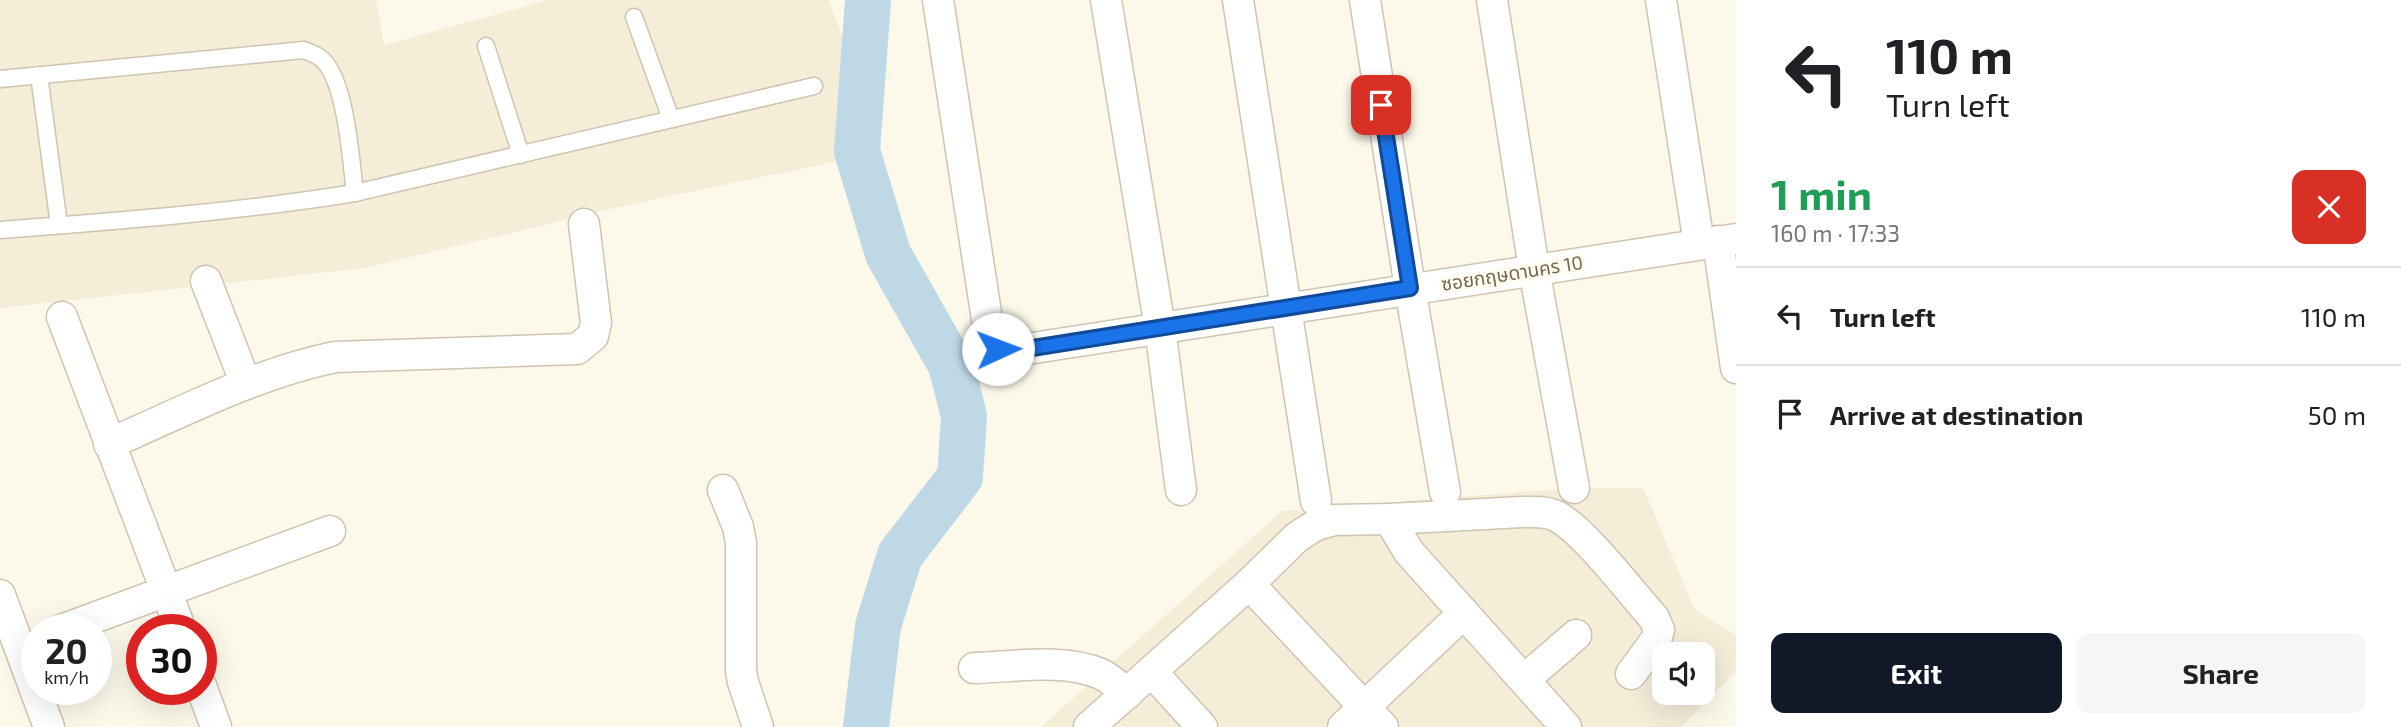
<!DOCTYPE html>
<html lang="en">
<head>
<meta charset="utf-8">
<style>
	:root { --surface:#fff; --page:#f6f6f6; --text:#202124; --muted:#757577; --line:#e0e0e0; --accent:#111827 }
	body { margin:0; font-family:"Exo 2","Noto Sans Thai",sans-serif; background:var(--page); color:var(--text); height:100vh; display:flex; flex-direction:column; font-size:26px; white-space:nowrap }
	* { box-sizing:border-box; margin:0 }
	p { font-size:23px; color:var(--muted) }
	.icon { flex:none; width:38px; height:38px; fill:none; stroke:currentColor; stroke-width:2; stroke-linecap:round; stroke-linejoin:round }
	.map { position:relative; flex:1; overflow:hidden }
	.side { display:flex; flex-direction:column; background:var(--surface); width:665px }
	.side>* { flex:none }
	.banner { background:#fff; color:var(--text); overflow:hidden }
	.controls { position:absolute; left:1652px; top:642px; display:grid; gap:14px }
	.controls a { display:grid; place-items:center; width:63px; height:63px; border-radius:14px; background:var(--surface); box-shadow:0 7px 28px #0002; font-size:35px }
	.speed { position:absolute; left:21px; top:614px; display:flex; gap:14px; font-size:35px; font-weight:700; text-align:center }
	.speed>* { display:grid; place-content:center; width:91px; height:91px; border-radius:50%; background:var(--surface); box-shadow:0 7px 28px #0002; line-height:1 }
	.speed small { font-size:18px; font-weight:400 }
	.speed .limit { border:10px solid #d22; background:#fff; color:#111 }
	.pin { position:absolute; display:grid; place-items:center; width:60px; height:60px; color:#fff; margin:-30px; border-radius:14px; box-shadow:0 4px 10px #0006 }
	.me { position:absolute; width:77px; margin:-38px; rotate:88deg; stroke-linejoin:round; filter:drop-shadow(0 0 5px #0008) }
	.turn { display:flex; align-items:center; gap:24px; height:147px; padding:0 35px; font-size:32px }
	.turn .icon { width:91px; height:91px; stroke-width:2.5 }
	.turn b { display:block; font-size:49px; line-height:60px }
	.round { display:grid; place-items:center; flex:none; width:74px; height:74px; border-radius:14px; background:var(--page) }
	.headline { display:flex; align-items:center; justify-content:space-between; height:119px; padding:0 35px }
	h1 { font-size:42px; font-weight:700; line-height:52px; color:#1e9e55 }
	.cta { display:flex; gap:14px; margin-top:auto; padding:14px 35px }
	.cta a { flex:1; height:80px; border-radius:14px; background:var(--accent); color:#fff; font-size:28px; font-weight:700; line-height:80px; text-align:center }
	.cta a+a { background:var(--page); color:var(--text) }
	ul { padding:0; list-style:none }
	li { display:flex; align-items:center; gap:21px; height:98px; padding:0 35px; border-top:2px solid var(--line) }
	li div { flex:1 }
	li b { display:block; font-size:26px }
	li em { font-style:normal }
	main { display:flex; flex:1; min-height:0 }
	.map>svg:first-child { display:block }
	.residential { fill:#f4edd8; fill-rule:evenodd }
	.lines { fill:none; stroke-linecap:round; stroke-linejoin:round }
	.river { stroke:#bed8e6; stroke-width:46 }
	.service-casing { stroke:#cfc4af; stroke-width:19 }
	.minor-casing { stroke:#cfc4af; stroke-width:33 }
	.service { stroke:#fff; stroke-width:16 }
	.minor { stroke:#fff; stroke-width:30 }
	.route-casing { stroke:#114b97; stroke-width:18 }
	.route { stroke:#1a73e8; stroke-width:12 }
	.labels { text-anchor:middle; stroke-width:7; stroke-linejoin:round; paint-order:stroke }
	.street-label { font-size:19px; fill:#77654d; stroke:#fffcf1 }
</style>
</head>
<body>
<main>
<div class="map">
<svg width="1736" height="727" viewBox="0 0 1736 727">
	<rect width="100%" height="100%" fill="#fcf9ea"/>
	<g class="residential">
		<polygon points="0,0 376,0 384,45 548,0 829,0 855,71 843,160 623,206 365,268 0,308"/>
		<path d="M1574,488h69l52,122 41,25v36l-55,56h-640l241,-216zM1664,654h39v39h-39z"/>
	</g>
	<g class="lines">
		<polyline class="river" points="866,727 878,626 900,555 960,477 964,416 951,365 888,254 857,151 868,0"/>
		<g class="service-casing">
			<g id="service">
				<polyline points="634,17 671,119"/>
				<polyline points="486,46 521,155"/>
				<polyline points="39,75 59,225"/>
				<path d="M0,79l304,-29c4,2 11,4 15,7 27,17 32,105 36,136"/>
				<path d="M0,230c119,-9 237,-18 355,-37l459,-107"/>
			</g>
		</g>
		<g class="minor-casing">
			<g id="minor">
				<polyline points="938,0 990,339 998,350 1008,352 1736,239"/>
				<polyline points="1106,0 1160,328 1181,490"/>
				<polyline points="1238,0 1316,501"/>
				<polyline points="1365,0 1410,288 1445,492"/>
				<polyline points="1492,0 1534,269 1574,488"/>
				<polyline points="1661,0 1699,244"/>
				<polyline points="1718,241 1736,368"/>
				<polyline points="206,281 246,384"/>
				<polyline points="62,317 181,630"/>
				<path d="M109,444c73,-32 148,-71 226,-87l242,-8 16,-13 3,-13 -12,-99"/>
				<polyline points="723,490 738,527 741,543 741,671 743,682 758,727"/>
				<polyline points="1389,519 1409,552 1566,727"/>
				<polyline points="1249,584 1383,727"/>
				<polyline points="0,595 49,727"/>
				<polyline points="61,630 330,531"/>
				<path d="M974,668c40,-1 89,-10 127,6 9,4 18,13 26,20"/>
				<polyline points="1152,672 1202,727"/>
				<polyline points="1524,680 1576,635"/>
				<polyline points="201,686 216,727"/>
				<path d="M1089,727l160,-143 48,-47 19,-12 18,-5 55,-1 133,-7c11,0 22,-1 32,3 28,12 77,78 100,103l5,12 -3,10 -25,34"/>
				<polyline points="1343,727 1464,613"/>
			</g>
		</g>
		<use href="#service" class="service"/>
		<use href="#minor" class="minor"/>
	</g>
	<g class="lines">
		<g class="route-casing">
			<polyline id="route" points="998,349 1008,352 1410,288 1381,105"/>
		</g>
		<use href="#route" class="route"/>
	</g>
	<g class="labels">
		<g class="street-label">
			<text transform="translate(1512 273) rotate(-9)" y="7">ซอยกฤษดานคร 10</text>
		</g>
	</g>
</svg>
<div class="controls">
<a><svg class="icon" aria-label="sound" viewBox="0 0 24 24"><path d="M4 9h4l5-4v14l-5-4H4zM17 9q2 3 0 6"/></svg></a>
</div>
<div class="speed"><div>20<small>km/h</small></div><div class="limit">30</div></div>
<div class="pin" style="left:1381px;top:105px;background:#d93025"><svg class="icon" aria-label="arrive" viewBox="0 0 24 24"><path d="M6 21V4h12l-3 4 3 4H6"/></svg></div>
<svg class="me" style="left:998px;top:349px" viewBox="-20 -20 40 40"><circle r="19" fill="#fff"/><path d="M0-13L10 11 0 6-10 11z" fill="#1a73e8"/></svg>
</div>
<section class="side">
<div class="banner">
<div class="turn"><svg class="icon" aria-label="left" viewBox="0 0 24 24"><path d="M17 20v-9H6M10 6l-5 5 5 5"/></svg><div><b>110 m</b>Turn left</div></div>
</div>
<div class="headline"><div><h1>1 min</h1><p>160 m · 17:33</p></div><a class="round" style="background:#d93025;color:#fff"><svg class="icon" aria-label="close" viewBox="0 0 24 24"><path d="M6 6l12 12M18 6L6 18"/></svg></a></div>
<ul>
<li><svg class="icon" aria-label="left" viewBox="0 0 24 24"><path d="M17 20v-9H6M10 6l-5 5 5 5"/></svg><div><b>Turn left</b></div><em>110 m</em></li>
<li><svg class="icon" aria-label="arrive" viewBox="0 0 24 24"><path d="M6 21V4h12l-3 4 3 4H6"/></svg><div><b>Arrive at destination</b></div><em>50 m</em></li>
</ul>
<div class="cta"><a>Exit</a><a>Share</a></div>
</section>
</main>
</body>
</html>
